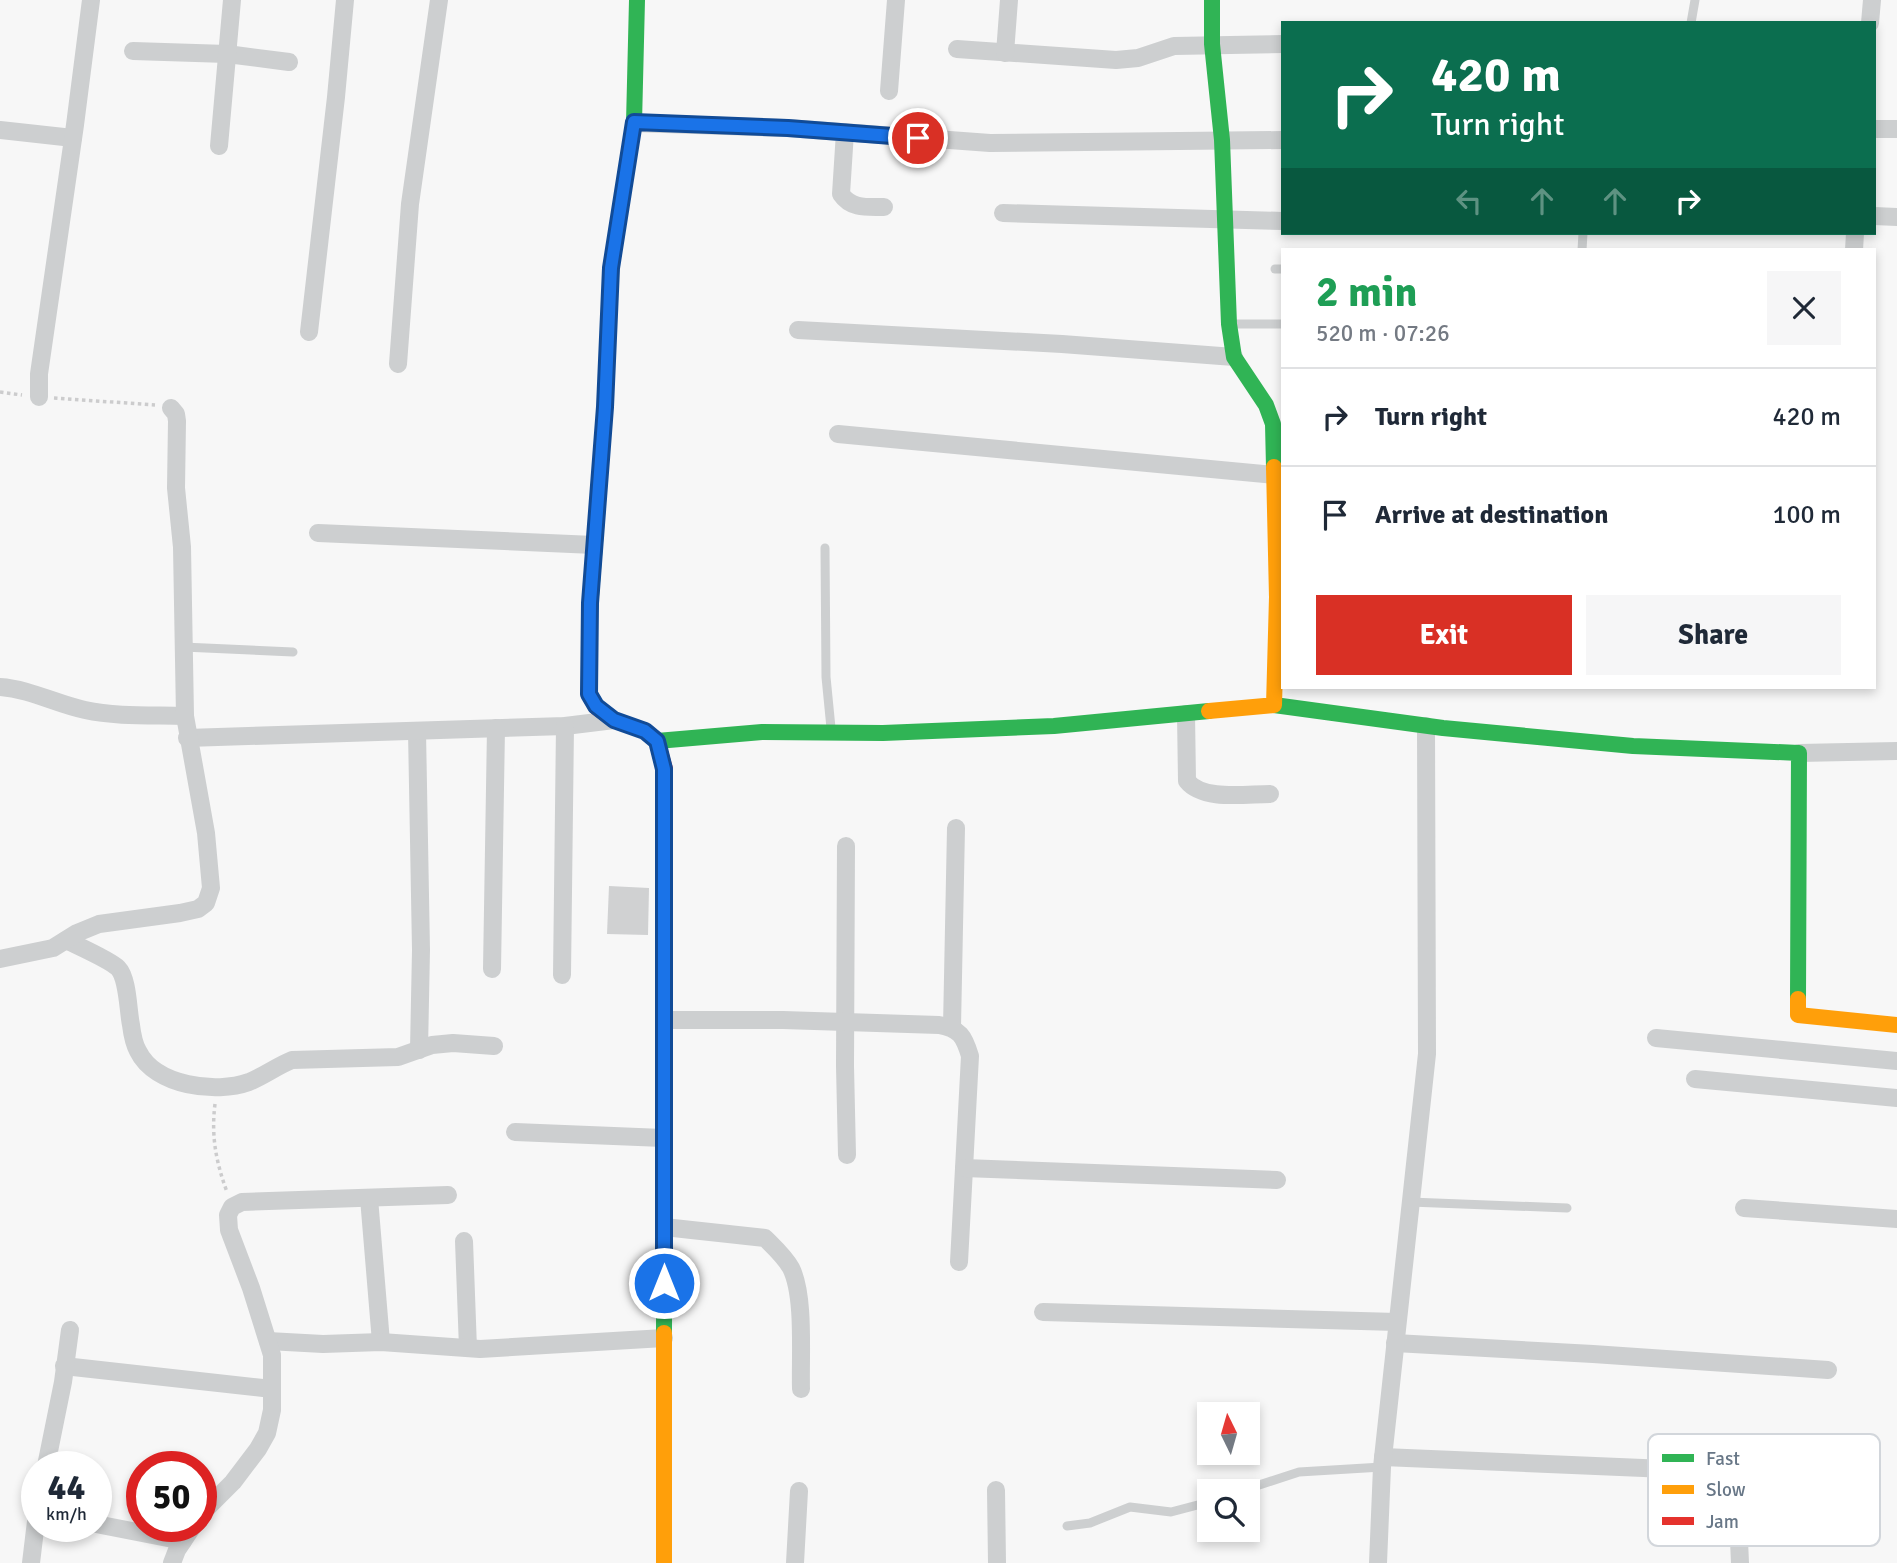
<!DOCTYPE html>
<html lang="en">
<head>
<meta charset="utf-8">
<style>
	:root { --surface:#fff; --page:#f6f6f7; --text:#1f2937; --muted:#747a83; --line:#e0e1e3; --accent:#d93025 }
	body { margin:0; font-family:Signika,sans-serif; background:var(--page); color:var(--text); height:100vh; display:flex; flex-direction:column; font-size:26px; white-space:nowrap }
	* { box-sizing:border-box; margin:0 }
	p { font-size:23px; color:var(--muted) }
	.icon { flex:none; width:38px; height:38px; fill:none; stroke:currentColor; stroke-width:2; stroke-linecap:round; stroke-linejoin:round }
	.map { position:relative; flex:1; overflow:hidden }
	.sheet { position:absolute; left:1281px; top:248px; width:595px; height:441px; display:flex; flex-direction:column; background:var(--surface); border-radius:0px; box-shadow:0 4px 10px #0003 }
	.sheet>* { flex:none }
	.guide { position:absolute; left:1281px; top:21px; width:595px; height:214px; border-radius:0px; box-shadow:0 4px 10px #0003; background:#0b6e4f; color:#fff; overflow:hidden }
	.needle { width:46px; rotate:355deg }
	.fabs { position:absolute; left:1197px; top:1402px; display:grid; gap:14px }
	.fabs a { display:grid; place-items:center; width:63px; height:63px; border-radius:0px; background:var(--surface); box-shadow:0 4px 10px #0003; font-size:35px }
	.speed { position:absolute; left:21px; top:1451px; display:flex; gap:14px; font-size:35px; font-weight:700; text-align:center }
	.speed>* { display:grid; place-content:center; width:91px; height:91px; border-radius:50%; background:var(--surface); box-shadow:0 4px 10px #0003; line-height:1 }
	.speed small { font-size:18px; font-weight:400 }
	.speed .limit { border:10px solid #d22; background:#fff; color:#111 }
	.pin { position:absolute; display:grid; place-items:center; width:60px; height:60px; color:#fff; margin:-30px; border:4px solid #fff; border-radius:50%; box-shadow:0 2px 7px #0007 }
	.me { position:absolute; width:77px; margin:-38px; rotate:0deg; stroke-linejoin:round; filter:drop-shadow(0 0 5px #0008) }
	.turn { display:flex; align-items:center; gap:24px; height:147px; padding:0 35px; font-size:32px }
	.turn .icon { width:91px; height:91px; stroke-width:2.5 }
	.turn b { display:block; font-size:49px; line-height:60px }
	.lanes { display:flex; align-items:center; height:66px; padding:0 35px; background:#0003; justify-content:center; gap:35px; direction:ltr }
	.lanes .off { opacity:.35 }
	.round { display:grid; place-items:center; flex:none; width:74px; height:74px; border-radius:0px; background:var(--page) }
	.head { display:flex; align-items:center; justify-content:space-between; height:119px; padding:0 35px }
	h1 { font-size:42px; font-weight:700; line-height:52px; color:#1e9e55 }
	.cta { display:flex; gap:14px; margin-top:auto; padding:14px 35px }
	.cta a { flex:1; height:80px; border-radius:0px; background:var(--accent); color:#fff; font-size:28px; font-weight:700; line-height:80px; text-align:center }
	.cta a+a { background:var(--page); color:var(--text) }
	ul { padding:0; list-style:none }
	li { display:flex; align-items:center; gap:21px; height:98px; padding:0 35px; border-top:2px solid var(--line) }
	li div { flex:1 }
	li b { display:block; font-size:26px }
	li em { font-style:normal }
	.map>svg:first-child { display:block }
	.building { fill:#d0d1d2 }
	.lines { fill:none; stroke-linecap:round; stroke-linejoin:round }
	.path { stroke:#cccccd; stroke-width:3.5; stroke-dasharray:3.5 3.5; stroke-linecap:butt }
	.lane { stroke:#cdcfd0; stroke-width:9 }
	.street { stroke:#cdcfd0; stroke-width:18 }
	.fast { stroke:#30b455; stroke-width:16 }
	.slow { stroke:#ff9f0a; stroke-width:16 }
	.jam { stroke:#e5322d; stroke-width:16 }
	.route-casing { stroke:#114b97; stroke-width:18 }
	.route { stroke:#1a73e8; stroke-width:12 }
	.key { fill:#fff; stroke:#d2d6db; stroke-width:2 }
	.key-label { font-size:19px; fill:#687787 }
</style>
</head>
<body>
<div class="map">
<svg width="1897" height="1563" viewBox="0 0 1897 1563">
	<rect width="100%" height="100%" fill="#f7f7f7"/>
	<polygon class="building" points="609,886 649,888 648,935 607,934"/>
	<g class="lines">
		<g class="path">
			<polyline points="0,392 22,395"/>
			<polyline points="54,398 155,405"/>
			<path d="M215,1104c-4,32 1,58 12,88"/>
		</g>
		<g class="lane">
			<polyline points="1691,23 1695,0"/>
			<polyline points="1582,250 1583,233"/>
			<polyline points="1275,269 1283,269"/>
			<polyline points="1231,324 1283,324"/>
			<polyline points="825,548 826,677 831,728"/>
			<polyline points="183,647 293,652"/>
			<polyline points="1410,1202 1567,1208"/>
			<polyline points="1241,1491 1299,1472 1382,1467"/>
			<polyline points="1067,1526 1090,1523 1130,1507 1171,1512 1209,1502"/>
		</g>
		<g class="street">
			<polyline points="1870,23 1872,0"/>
			<polyline points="957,49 1116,60 1138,58 1174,46 1283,44"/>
			<polyline points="133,51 227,54 289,62"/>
			<polyline points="1005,53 1009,0"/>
			<polyline points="889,91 896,0"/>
			<polyline points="634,123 787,128 990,143 1283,140"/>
			<polyline points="1874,129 1897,129"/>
			<polyline points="0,130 73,138"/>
			<path d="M845,132l-4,62c10,15 26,13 43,13"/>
			<polyline points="219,146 232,0"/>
			<polyline points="1003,213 1283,221"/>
			<polyline points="1874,216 1897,217"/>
			<polyline points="1854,250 1855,233"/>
			<polyline points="798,330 1062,344 1234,357"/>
			<polyline points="309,332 336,97 345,0"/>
			<polyline points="398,364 410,204 439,0"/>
			<polyline points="39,397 39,374 75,125 91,0"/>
			<polyline points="838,434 1275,475"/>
			<polyline points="318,533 594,545"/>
			<path d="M0,687c30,2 56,17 85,23 32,7 67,5 100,6"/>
			<path d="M1186,714l1,67c16,20 58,13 83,13"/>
			<polyline points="417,731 421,950 419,1050"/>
			<polyline points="187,738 565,726 614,720"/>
			<polyline points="1799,753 1897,751"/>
			<polyline points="846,846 845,1066 847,1155"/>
			<path d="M66,940c12,6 44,20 52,28 10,10 10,43 13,57 1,8 3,19 7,26 17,35 78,43 111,31 15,-6 28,-16 43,-22l106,-3 34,-12 21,-2 41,3"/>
			<polyline points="0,959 53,948 77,933 99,924 180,913 198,909 206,903 211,888 206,833 185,716 182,547 176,488 177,421 176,414 171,408"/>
			<polyline points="492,969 496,728"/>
			<polyline points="562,975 565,726"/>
			<path d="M664,1020h119l156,5c21,4 25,11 31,31l-11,206"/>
			<polyline points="952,1027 956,828"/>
			<polyline points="1656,1038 1897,1061"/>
			<polyline points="1695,1079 1897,1098"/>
			<polyline points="515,1132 663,1138"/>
			<polyline points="964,1168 1277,1180"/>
			<polyline points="369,1198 381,1342"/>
			<polyline points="1744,1208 1897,1219"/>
			<path d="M664,1227l101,11c9,9 20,19 26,30 14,28 9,89 10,121"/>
			<polyline points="464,1241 468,1348"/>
			<polyline points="1043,1312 1397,1322"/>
			<polyline points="268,1341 323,1344 381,1342 480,1349 664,1338"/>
			<polyline points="1395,1343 1593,1354 1828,1370"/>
			<polyline points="64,1366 272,1389"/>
			<polyline points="1383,1457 1833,1476"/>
			<polyline points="46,1466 63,1382 70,1330"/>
			<polyline points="1736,1472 1740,1563"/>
			<polyline points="996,1490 997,1563"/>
			<polyline points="201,1514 233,1482 258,1449 267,1433 272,1410 272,1355 251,1288 229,1230 228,1215 232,1207 242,1202 448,1195"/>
			<polyline points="96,1524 183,1541"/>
			<polyline points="31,1563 37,1513"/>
			<polyline points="172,1563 177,1550 193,1526"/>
			<polyline points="795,1563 799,1491"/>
			<polyline points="1378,1563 1382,1467 1427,1054 1426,726"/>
		</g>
		<g class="fast">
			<polyline points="1212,0 1212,44 1222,140 1229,324 1234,357 1266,405 1273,424 1274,467"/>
			<polyline points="590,610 605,407 611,268 634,123 637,0"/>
			<polyline points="1274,705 1443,728 1633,746 1799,753 1798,999"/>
			<polyline points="657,741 762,732 883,733 1054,726 1209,711"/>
			<polyline points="664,1333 665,910"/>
		</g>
		<g class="slow">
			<polyline points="1209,711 1274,705 1277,597 1274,467"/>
			<polyline points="1798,999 1798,1015 1897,1025"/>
			<polyline points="664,1563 664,1333"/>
		</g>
		<polyline class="jam" points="590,610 589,694 596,707 614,720 645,731 657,741 665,769 665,910"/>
	</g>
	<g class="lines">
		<g class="route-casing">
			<polyline id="route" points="664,1283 664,769 657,741 645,731 614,720 596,706 589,694 590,603 605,407 611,268 634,122 788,128 918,138"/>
		</g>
		<use href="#route" class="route"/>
	</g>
	<rect x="1648" y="1434" width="232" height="112" rx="10" class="key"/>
	<rect x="1662" y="1454" width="32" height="8" fill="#30b455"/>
	<rect x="1662" y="1485" width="32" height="9" fill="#ff9f0a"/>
	<rect x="1662" y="1517" width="32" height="8" fill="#e5322d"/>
	<g class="key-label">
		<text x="1706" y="1465">Fast</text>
		<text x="1706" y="1496">Slow</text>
		<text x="1706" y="1528">Jam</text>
	</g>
</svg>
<div class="fabs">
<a><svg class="needle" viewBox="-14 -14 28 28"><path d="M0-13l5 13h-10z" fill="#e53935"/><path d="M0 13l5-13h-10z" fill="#747a83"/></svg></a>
<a><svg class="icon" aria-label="search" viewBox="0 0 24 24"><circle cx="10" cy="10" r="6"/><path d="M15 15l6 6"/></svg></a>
</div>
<div class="speed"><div>44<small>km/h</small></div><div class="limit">50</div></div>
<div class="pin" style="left:918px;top:138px;background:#d93025"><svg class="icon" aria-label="arrive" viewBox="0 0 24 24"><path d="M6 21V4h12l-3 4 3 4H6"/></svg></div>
<svg class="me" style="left:664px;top:1283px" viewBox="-20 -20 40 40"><circle r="17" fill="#1a73e8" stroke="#fff" stroke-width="3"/><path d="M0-11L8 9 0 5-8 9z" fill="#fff"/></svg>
<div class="guide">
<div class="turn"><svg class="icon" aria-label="right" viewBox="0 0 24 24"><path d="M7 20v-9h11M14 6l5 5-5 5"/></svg><div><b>420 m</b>Turn right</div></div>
<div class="lanes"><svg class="icon off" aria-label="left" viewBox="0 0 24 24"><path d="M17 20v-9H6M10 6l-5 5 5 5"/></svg><svg class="icon off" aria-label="ahead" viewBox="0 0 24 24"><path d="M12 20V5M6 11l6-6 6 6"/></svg><svg class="icon off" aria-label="ahead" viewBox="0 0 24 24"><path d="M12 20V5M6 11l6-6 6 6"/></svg><svg class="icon" aria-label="right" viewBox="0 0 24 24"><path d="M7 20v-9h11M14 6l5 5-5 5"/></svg></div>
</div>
<section class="sheet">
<div class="head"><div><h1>2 min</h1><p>520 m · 07:26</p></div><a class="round"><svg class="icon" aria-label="close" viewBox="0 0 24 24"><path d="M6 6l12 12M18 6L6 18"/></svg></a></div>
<ul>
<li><svg class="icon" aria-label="right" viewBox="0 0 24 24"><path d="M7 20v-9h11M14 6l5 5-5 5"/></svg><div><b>Turn right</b></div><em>420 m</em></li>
<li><svg class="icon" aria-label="arrive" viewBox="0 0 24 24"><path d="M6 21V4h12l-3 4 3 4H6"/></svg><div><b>Arrive at destination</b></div><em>100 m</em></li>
</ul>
<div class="cta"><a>Exit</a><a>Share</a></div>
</section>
</div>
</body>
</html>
